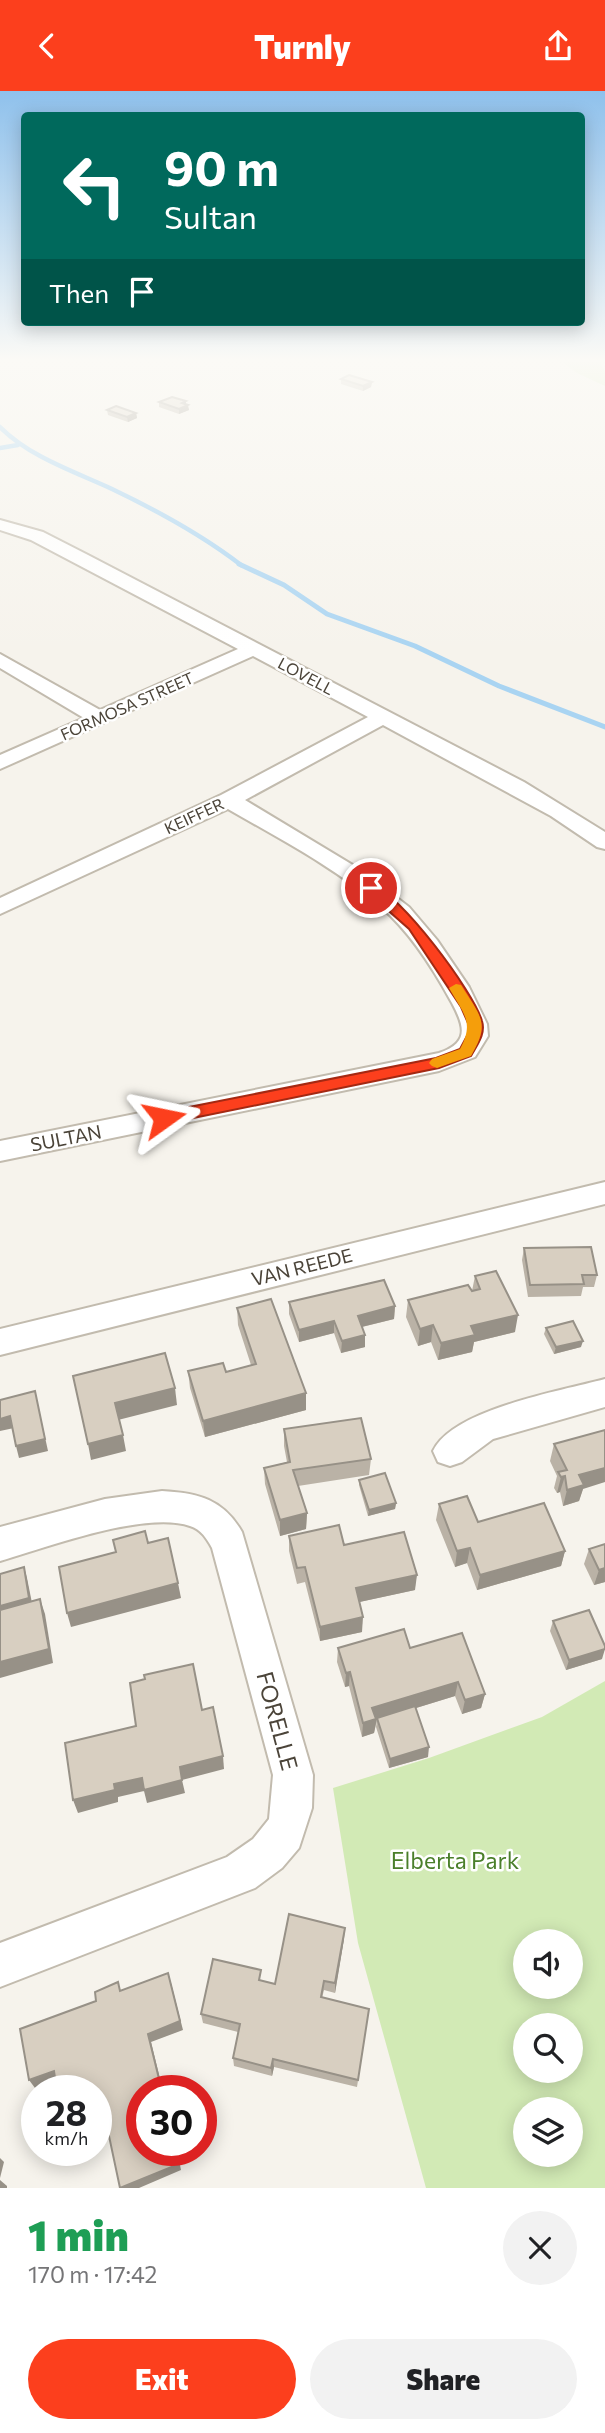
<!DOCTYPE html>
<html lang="en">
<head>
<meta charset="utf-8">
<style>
	:root { --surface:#fff; --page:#f2f2f2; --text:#202124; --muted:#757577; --accent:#fc3f1d }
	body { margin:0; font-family:Commissioner,sans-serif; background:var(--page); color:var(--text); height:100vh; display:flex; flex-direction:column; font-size:26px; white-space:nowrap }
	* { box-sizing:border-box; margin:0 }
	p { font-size:23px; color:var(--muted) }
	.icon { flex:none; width:38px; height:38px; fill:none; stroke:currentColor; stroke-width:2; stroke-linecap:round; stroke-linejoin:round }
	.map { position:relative; height:2097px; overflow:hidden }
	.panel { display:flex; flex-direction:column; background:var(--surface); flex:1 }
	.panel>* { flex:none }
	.hud { position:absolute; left:21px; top:21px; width:564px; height:214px; border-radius:7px; box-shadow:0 4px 18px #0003; background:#00695c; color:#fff; overflow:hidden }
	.fabs { position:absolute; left:513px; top:1838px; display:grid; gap:14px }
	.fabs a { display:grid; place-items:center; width:70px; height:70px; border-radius:50%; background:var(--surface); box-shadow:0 4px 18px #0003; font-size:35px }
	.speed { position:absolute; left:21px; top:1984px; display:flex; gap:14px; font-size:35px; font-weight:700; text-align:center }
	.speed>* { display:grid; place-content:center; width:91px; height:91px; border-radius:50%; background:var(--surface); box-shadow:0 4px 18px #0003; line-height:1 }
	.speed small { font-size:18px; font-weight:400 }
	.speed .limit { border:10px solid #d22; background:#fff; color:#111 }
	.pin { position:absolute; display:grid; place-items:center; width:60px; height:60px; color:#fff; margin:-30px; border:4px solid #fff; border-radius:50%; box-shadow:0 2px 7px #0007 }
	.me { position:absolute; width:77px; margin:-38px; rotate:78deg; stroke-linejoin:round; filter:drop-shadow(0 0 5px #0008) }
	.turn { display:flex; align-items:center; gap:24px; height:147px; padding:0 28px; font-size:32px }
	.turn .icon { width:91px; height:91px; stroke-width:2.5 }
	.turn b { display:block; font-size:49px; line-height:60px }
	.then { display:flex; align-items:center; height:66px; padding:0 28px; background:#0003; gap:14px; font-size:26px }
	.round { display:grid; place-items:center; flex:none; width:74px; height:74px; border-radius:37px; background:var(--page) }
	.head { display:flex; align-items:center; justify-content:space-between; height:119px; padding:0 28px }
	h1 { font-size:42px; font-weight:800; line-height:52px; color:#1e9e55 }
	.button { display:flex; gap:14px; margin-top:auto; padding:14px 28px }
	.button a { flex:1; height:80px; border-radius:42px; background:var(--accent); color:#fff; font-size:28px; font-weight:800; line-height:80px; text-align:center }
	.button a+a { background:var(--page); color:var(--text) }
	header { display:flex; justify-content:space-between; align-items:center; height:91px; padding:0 28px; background:var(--accent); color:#fff; font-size:32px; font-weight:800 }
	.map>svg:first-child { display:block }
	.green { fill:#d2eab5; fill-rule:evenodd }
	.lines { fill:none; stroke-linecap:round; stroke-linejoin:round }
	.stream-far1 { stroke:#a9d4f2; stroke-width:4.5 }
	.stream { stroke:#a9d4f2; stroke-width:5 }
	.minor-casing { stroke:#c2bbae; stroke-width:4 }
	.minor { fill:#fff; fill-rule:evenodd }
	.wall { fill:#bab2a6 }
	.shaded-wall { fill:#979187 }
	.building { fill:#d8cfc1; stroke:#979187; stroke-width:2 }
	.route { fill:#fc3f1d; stroke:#a42913; stroke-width:2 }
	.slow { fill:#f59e0b }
	.labels { text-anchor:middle; stroke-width:5; stroke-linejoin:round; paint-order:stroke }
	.far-street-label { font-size:16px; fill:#4b4439; stroke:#fff }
	.street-label { font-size:19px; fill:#4b4439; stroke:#fff }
	.near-street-label { font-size:23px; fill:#4b4439; stroke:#fff }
	.near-park-label { font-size:23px; fill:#4a7f2a; stroke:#fff }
</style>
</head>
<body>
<header><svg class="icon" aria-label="back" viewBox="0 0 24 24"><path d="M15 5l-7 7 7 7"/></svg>Turnly<svg class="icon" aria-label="share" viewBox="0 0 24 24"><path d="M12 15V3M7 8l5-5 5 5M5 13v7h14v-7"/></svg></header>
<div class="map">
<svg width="605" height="2097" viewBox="0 0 605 2097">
	<rect width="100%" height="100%" fill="#f6f3ec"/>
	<g class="green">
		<polygon points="558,268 605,268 601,273 605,280 605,295 577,282"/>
		<path d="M605,1590v507h-179l-68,-245 -25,-155 96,-30 113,-41zM525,1850h45v45h-45zM525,1934h45v45h-45zM525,2018h45v45h-45z"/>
	</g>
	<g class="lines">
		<g class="stream-far1">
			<path d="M0,336c30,30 73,44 112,62 44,21 90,46 129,76"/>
			<polyline points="0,357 18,354"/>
		</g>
		<polyline class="stream" points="239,473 284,494 327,523 415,555 499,595 605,636"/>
		<g class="minor-casing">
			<g id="minor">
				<path d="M0,429l43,12 45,23 436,227 81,50v17l-8,-2 -46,-31 -168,-91 -138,75 116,70 48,37 28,33 32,47 18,37 1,12 -13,21 -36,14 -439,90v-20l439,-88c30,-10 26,-26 13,-50 -18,-33 -41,-70 -70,-95 -46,-40 -102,-69 -154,-99l-228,105v-16l221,-103 147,-78 -115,-61 -253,113v-14l84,-37 -84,-50v-14l100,56 138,-61 -207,-109 -31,-10z"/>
				<polygon points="605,1091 605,1113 0,1264 0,1238"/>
				<path d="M605,1288v28l-112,32 -31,23 -12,4 -12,-4 -5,-11c20,-42 128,-60 172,-72z"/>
				<path d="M162,1400c36,2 61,8 80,41l71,243 -1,33 -13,40 -17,20 -27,20 -255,99v-44l227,-86 26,-18 16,-20 4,-44 -61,-227c-5,-9 -11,-19 -22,-22 -44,-16 -145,22 -190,35v-34l105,-28z"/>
			</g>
		</g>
		<use href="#minor" class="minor"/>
	</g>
	<g class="wall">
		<polygon points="341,288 372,291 371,296 363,300 341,293"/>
		<polygon points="159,311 186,313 189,319 179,323 159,316"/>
		<polygon points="107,319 136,322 137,327 128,331 108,324"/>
		<polygon points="524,1157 597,1184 594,1196 583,1196 581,1205 528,1206 522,1169"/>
		<polygon points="475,1185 515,1241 474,1251 472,1261 438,1269 431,1251 418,1255 406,1226 408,1209 472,1200"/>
		<polygon points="289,1211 395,1215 394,1228 362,1236 365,1256 341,1262 334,1242 299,1251 289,1223"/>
		<polygon points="237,1217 306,1302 306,1319 205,1346 190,1297 188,1280 226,1281 251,1274 238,1234"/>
		<polygon points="546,1237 581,1256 554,1263 544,1243"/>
		<polygon points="284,1338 371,1368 369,1384 298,1395 307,1422 306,1438 280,1445 265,1393 264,1377 287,1371 284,1355"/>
		<polygon points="554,1353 583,1398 579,1410 563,1415 560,1401 557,1402 554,1397 557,1385 550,1370"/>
		<polygon points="359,1389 396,1412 395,1418 368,1425 359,1394"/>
		<polygon points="439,1413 478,1431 565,1460 561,1475 477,1499 467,1472 455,1476 436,1429"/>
		<polygon points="289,1445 344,1454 415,1499 359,1511 362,1541 320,1550 305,1491 297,1493 289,1460"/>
		<polygon points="605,1453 605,1491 594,1494 584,1473 589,1458"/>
		<polygon points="553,1530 602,1568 566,1579 550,1540"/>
		<polygon points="338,1557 410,1557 485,1603 481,1617 462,1623 455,1605 416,1617 428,1666 389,1677 376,1636 377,1629 374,1642 362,1646 349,1595 345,1596 337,1571"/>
		<polygon points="344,1848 335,1902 324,1899 322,1907 369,1918 357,1996 274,1976 272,1985 234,1975 233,1967 238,1941 203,1932 201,1923 262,1890 275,1893"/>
	</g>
	<g class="shaded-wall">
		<polygon points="372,291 371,296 363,300 363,295"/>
		<polygon points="186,310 186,315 188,314 189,319 179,323 179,318 182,312"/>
		<polygon points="136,322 137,327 128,331 127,326"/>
		<polygon points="395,1215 394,1228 357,1237 358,1225"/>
		<polygon points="518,1224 515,1241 474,1251 472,1261 438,1269 441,1252 471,1235"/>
		<polygon points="334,1230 334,1242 299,1251 299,1239"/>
		<polygon points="433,1234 431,1251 418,1255 420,1238"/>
		<polygon points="365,1244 365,1256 341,1262 342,1250"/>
		<polygon points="583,1250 581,1256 554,1263 556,1256"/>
		<polygon points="175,1297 177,1314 118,1329 115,1312"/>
		<polygon points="35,1300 48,1360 19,1367 16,1355"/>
		<polygon points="306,1302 306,1319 205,1346 203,1330"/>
		<polygon points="10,1325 14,1337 0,1340 0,1328"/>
		<polygon points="123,1344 126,1360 91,1369 88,1353"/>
		<polygon points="605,1377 605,1391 583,1398 579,1410 563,1415 567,1399 579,1384"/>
		<polygon points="565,1385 560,1401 557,1402 561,1386"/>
		<polygon points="396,1412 395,1418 368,1425 369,1419"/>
		<polygon points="307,1422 306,1438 280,1445 280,1429"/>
		<polygon points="470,1457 467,1472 455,1476 457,1460"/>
		<polygon points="565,1460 561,1475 477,1499 480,1484"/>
		<polygon points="24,1476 27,1487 33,1517 0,1527 0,1515"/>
		<polygon points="605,1477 605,1491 594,1494 599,1479"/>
		<polygon points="417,1484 415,1499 355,1512 356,1497"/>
		<polygon points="178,1492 181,1507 71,1536 67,1522"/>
		<polygon points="40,1508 45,1523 53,1572 0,1587 0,1571"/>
		<polygon points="363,1526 362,1541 320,1550 320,1536"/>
		<polygon points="605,1558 602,1568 566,1579 569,1569"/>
		<polygon points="350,1581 349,1595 345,1596 346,1582"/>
		<polygon points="458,1591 455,1605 377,1629 377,1627 374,1642 362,1646 363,1632 372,1617"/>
		<polygon points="485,1603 481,1617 462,1623 465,1609"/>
		<polygon points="429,1656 428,1666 389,1677 390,1668"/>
		<polygon points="223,1665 224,1678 182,1689 180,1676"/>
		<polygon points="142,1687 182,1689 185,1702 147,1712 144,1700 118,1706 118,1711 78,1722 73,1709 114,1693"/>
		<polygon points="345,1837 344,1848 335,1902 335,1892"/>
		<polygon points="171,1892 183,1939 151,1951 163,2000 162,2000 148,1943"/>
		<polygon points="273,1968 274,1976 272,1985 271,1977"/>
		<polygon points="54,1980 59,1988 35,1997 29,1989"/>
		<polygon points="79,1992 83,2000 59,2000"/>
		<polygon points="101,2007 106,2014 96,2018 96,2009"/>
		<polygon points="187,2060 188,2060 190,2070 180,2074 181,2079 139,2097 121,2097 177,2068"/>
		<polygon points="0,2067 4,2071 0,2087"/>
		<polygon points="0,2089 7,2095 7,2097 0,2097"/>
	</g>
	<g class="building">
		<polygon points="349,284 372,291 363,295 341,288"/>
		<polygon points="172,306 186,310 182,312 188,314 179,318 159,311"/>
		<polygon points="116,315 136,322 127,326 107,319"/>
		<polygon points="591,1156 597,1184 582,1184 584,1193 530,1194 524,1157"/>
		<polygon points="496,1180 518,1224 471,1235 475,1244 441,1252 433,1234 420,1238 408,1209 468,1194 472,1200 480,1198 475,1185"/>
		<polygon points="384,1189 395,1215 358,1225 365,1244 342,1250 334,1230 299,1239 289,1211"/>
		<polygon points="271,1208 306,1302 203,1330 188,1280 223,1272 226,1281 256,1273 237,1217"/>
		<polygon points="573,1230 583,1250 556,1256 546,1237"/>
		<polygon points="165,1262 175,1297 115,1312 123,1344 88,1353 73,1285"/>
		<polygon points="35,1300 45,1348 16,1355 10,1325 0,1328 0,1309"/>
		<polygon points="361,1327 371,1368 293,1379 307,1422 280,1429 264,1377 290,1371 284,1338"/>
		<polygon points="605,1339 605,1377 579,1384 584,1394 567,1399 565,1385 561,1386 558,1381 567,1379 554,1353"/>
		<polygon points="385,1382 396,1412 369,1419 359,1389"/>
		<polygon points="467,1405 478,1431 544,1412 565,1460 480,1484 470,1457 457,1460 439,1413"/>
		<polygon points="339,1434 344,1454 404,1441 417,1484 356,1497 363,1526 320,1536 305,1476 297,1477 289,1445"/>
		<polygon points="145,1440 148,1452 168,1447 178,1492 67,1522 59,1476 116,1461 113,1449"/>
		<polygon points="605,1453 605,1477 599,1479 589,1458"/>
		<polygon points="24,1476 29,1507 0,1515 0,1483"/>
		<polygon points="40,1508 49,1558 0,1571 0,1519"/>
		<polygon points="589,1519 605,1555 605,1558 569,1569 553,1530"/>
		<polygon points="404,1538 410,1557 462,1542 485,1603 465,1609 458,1591 372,1617 376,1628 363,1632 350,1581 346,1582 338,1557"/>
		<polygon points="193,1573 202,1619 213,1616 223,1665 180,1676 182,1689 144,1699 142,1687 114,1693 115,1699 73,1709 65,1652 136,1635 130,1592 145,1588 144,1584"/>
		<polygon points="415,1615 429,1656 390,1668 377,1627"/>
		<polygon points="289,1823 345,1837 335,1892 324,1890 321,1906 369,1918 358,1989 273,1968 271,1977 233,1967 240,1933 201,1923 213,1868 261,1879 259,1889 275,1893"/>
		<polygon points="168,1882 180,1930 148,1943 162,2000 142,2000 142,2060 187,2060 188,2063 177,2068 179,2073 120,2097 101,2007 96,2009 96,2000 81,2000 79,1992 57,2000 54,1980 29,1989 20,1938 96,1910 95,1901 118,1891 120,1900"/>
	</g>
	<linearGradient id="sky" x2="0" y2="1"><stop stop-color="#8fc1ec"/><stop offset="0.48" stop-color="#fbfaf6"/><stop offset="1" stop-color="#fbfaf6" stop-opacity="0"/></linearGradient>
	<rect width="605" height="562" fill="url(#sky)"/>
	<path class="route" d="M371,793c28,8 103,108 111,137 4,13 -5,24 -11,35l-32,12 -275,56 -5,-2 -2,-4 7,-6 272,-54 24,-9 8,-15v-11l-7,-16 -52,-78 -43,-38v-6z"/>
	<path class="slow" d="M456,893l5,1c19,31 30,37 10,71l-34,12 -5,-2 -3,-3 3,-4 28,-10c15,-27 3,-36 -11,-61z"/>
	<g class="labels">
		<g class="far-street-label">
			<text transform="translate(306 585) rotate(28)" y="6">LOVELL</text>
			<text transform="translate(127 615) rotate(-24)" y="6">FORMOSA STREET</text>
			<text transform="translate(194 725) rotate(-25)" y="6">KEIFFER</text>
		</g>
		<g class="street-label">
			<text transform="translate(66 1047) rotate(-11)" y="7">SULTAN</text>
			<text transform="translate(302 1176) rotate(-14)" y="7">VAN REEDE</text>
		</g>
		<g class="near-street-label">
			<text transform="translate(277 1630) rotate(75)" y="8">FORELLE</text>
		</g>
		<g class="near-park-label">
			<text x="455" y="1778">Elberta Park</text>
		</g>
	</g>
</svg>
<div class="fabs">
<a><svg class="icon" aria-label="sound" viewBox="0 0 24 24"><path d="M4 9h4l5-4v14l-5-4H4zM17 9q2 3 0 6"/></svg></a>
<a><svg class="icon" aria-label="search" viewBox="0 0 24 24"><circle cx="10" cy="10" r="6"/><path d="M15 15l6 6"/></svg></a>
<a><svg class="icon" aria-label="layers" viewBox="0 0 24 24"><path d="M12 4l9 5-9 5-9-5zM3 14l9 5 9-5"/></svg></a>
</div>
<div class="speed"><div>28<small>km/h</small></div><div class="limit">30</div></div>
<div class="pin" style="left:371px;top:797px;background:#d93025"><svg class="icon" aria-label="arrive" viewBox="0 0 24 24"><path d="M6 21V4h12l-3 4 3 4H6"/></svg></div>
<svg class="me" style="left:164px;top:1027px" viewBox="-20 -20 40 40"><path d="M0-17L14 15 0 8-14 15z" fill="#fc3f1d" stroke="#fff" stroke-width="4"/></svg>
<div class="hud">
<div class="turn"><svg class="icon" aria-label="left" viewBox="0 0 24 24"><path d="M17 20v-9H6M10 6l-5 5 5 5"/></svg><div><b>90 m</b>Sultan</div></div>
<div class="then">Then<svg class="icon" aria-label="arrive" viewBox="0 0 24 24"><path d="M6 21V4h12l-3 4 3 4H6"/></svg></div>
</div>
</div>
<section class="panel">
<div class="head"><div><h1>1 min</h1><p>170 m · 17:42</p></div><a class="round"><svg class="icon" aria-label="close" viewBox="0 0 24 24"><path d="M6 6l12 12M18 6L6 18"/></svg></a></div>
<div class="button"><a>Exit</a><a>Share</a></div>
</section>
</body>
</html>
